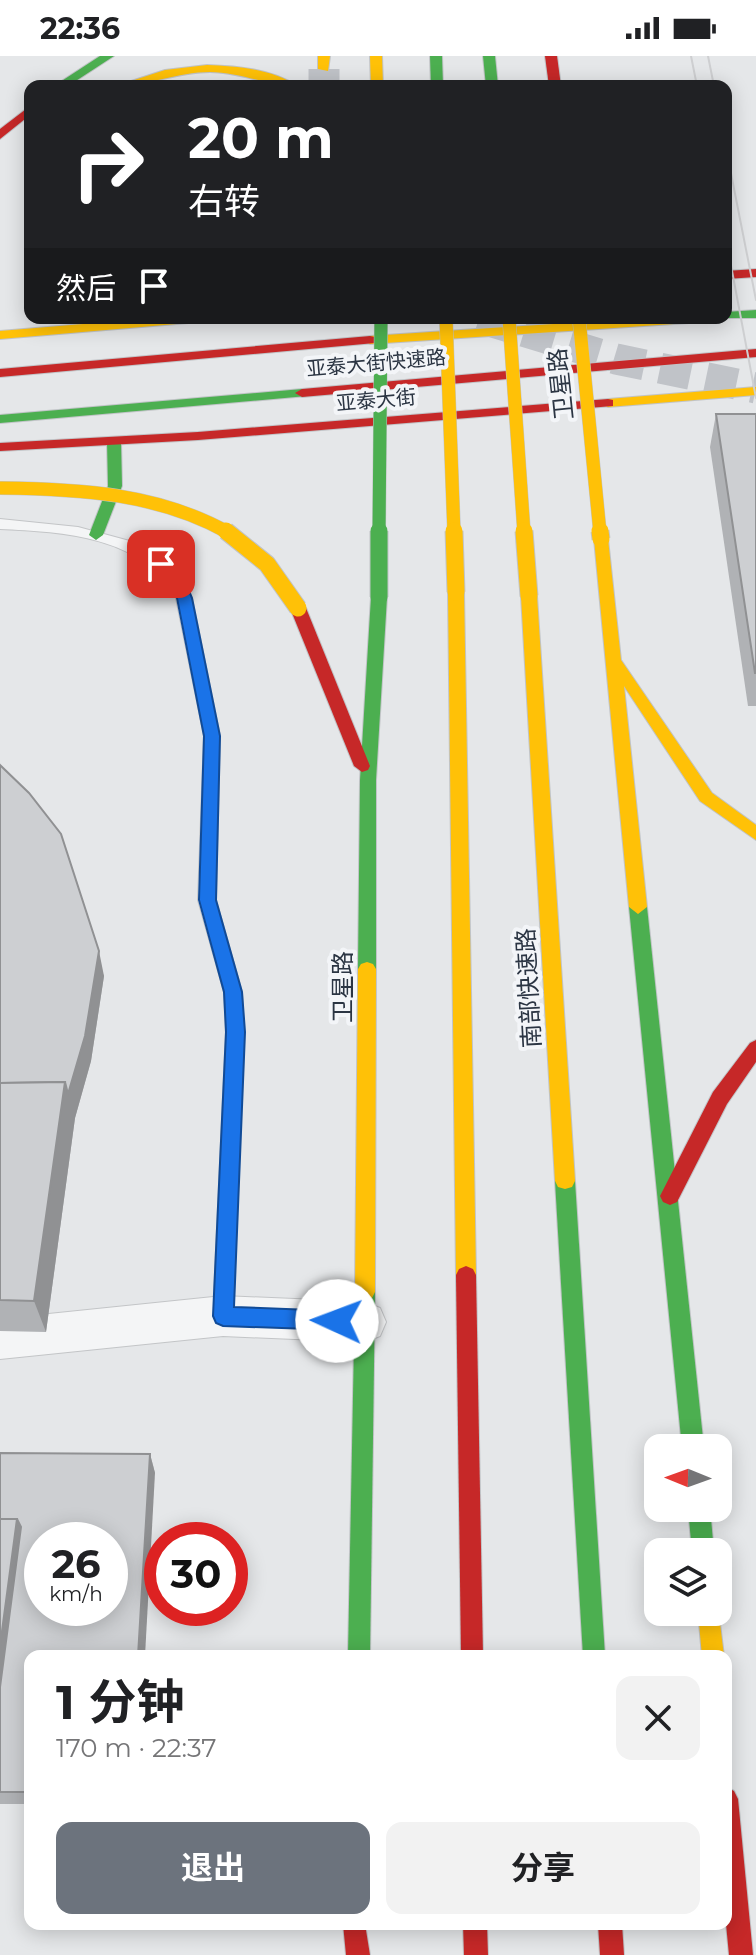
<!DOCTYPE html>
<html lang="zh">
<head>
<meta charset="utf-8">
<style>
	:root { --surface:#fff; --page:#f2f2f2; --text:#202124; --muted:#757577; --accent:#6c737d }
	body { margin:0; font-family:Montserrat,"Noto Sans SC",sans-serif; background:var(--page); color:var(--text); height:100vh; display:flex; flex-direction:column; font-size:30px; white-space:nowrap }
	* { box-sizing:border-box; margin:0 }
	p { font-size:26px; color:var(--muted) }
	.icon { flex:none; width:44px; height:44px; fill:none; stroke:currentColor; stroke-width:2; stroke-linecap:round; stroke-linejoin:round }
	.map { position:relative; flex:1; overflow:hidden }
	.details { position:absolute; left:24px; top:1594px; width:708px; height:280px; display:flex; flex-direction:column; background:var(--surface); border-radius:16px; box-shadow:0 4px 20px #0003 }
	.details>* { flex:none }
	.guide { position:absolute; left:24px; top:24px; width:708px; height:244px; border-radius:16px; box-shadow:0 4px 20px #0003; background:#202124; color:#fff; overflow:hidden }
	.needle { width:52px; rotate:271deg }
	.buttons { position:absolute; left:644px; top:1378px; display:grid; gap:16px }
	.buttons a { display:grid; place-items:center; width:88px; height:88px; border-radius:16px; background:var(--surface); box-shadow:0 4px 20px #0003; font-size:40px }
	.speed { position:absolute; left:24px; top:1466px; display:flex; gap:16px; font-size:40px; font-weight:700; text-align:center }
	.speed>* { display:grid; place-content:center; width:104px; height:104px; border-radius:50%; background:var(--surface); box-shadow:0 4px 20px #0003; line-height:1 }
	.speed small { font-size:20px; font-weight:400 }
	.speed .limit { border:12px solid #d22; background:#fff; color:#111 }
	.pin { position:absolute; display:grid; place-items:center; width:68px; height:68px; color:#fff; margin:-34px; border-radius:16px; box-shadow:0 4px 12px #0006 }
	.me { position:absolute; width:88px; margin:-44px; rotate:272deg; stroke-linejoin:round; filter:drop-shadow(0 0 6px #0008) }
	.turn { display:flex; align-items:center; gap:28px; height:168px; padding:0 32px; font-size:36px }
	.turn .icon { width:104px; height:104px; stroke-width:2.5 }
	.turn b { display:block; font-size:56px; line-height:68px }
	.then { display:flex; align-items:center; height:76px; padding:0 32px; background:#0003; gap:16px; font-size:30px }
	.round { display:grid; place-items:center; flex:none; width:84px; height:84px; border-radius:16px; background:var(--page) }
	.overview { display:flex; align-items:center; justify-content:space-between; height:136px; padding:0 32px }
	h1 { font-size:48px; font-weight:700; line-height:60px }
	.action { display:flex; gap:16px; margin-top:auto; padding:16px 32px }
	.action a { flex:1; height:92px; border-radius:16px; background:var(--accent); color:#fff; font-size:32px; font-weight:700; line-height:92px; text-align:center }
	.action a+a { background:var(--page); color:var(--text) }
	.status { display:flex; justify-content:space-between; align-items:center; height:56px; padding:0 40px; background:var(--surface); direction:ltr }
	.status svg { height:22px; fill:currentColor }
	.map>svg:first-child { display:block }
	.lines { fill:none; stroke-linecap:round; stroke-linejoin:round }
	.primary-tunnel { stroke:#c0c3c8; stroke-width:31; stroke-dasharray:31 16; stroke-linecap:butt }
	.lane-casing { stroke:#c3c5c7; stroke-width:2 }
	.street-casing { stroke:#c3c5c7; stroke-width:2 }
	.fast-casing { stroke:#c1c4c7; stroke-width:2 }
	.slow-casing { stroke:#c1c4c7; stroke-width:2 }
	.jam-casing { stroke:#c1c4c7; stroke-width:2 }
	.lane { fill:#f4f5f6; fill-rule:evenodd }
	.street { fill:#f4f5f6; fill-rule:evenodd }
	.fast { fill:#4caf50; fill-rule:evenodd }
	.slow { fill:#ffc107; fill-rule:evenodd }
	.jam { fill:#c62828; fill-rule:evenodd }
	.tram { stroke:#cecfd1; stroke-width:2 }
	.fast-bridge-far1-casing { stroke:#c1c4c7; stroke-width:14; stroke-linecap:butt }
	.fast-bridge-casing { stroke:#c1c4c7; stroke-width:19; stroke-linecap:butt }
	.slow-bridge-far1-casing { stroke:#c1c4c7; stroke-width:14; stroke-linecap:butt }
	.slow-bridge-casing { stroke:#c1c4c7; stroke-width:19; stroke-linecap:butt }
	.fast-bridge-far1 { stroke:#4caf50; stroke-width:13 }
	.fast-bridge { stroke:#4caf50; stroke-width:17 }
	.slow-bridge-far1 { stroke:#ffc107; stroke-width:13 }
	.slow-bridge { stroke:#ffc107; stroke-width:17 }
	.wall { fill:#b0b2b5 }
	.shaded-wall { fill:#909193 }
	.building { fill:#cdcfd2; stroke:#909193; stroke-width:2; fill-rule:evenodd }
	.route { fill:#1a73e8; stroke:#114b97; stroke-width:2 }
	.labels { text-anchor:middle; stroke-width:8; stroke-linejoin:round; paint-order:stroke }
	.far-street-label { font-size:20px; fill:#2b3543; stroke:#f3f5f8 }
	.street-label { font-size:24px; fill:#2b3543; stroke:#f3f5f8 }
</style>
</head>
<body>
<div class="status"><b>22:36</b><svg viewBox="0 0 49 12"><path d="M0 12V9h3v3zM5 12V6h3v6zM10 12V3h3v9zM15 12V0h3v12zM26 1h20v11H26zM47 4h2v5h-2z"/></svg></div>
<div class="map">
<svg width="756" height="1899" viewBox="0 0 756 1899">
	<rect width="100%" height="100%" fill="#e5e7e9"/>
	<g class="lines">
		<g class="primary-tunnel">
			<polyline points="324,13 324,30"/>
			<polyline points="479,262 616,303 756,332"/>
		</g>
		<g class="lane-casing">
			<path id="lane" d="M0,463l78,8 59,16 22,13 18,17 15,25 28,138 -4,164 26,92 2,40 -11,284 -3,7 -7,2 -7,-2 -3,-7 13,-284 -2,-40 -26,-92 6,-164 -28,-138c-34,-62 -112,-66 -176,-69z"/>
		</g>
		<g class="street-casing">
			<polygon id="street" points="223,1240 365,1246 380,1252 386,1266 380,1280 365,1286 223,1280 0,1303 0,1263"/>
		</g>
		<g class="fast-casing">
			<g id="fast">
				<polygon points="100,0 114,0 68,30 54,30"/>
				<polygon points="430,0 442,0 443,30 431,30"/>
				<polygon points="483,0 495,0 498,30 486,30"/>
				<polygon points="756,254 756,262 721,262 726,262 726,256"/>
				<polygon points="302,333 309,337 307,340 0,367 0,359"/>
				<polygon points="114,381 121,385 122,430 103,479 96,484 89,479 108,430 107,385"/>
				<polygon points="379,536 387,541 376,724 376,913 373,918 361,918 358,913 360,724 371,541"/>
				<polygon points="638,844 647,851 704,1392 682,1392 629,851"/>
				<polygon points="565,1117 572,1119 575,1125 605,1600 583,1600 555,1125 558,1119"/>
				<polygon points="365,1227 372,1230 375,1236 370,1600 348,1600 355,1236 358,1230"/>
				<polygon points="688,1452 710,1452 714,1496 692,1496"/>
			</g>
		</g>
		<g class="slow-casing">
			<g id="slow">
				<polygon points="318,0 330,0 328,15 318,13"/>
				<polygon points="370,0 382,0 383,30 371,30"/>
				<path d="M207,9c29,1 66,4 90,21 -30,0 -57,-14 -87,-14 -33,0 -62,14 -94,14l49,-16z"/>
				<polygon points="154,262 207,262 200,266 0,283 0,275"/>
				<polygon points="644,262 711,262 704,266 370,288 363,284 370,280"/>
				<polygon points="756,331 756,339 608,351 601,347 608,343"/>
				<polygon points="601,478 608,483 621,604 712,737 756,769 756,784 700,745 624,630 647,851 638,858 629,851 594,483"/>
				<polygon points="456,531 464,536 476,1219 473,1225 466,1228 459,1225 456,1219 448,536"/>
				<polygon points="529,535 537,540 575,1125 572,1131 565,1133 558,1131 555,1125 521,540"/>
				<polygon points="367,906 373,908 376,913 375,1236 372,1242 365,1245 358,1242 355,1236 358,913 361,908"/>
				<polygon points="718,1551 724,1600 702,1600 698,1556 718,1556"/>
			</g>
		</g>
		<g class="jam-casing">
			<g id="jam">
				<polygon points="545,0 557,0 561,30 549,30"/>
				<polygon points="30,50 30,59 0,83 0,73"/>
				<polygon points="756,213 756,221 726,223 726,215"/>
				<polygon points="370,280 375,281 375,287 0,321 0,313"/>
				<polygon points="756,293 756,301 302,341 295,337 302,333"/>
				<polygon points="608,343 613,344 613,350 198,384 0,395 0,387 198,376"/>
				<polygon points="298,547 306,552 370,710 368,714 362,716 354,710 290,552"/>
				<polygon points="756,984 756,1006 727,1048 677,1146 670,1149 663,1146 660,1140 713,1036 750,987"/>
				<polygon points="466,1210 473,1213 476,1219 483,1600 461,1600 456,1219 459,1213"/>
				<polygon points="726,1731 734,1735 738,1743 753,1899 729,1899 726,1868"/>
				<polygon points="343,1868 365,1868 370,1899 346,1899"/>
				<polygon points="463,1868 487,1868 488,1899 464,1899"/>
				<polygon points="598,1868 622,1868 624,1899 600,1899"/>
			</g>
		</g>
		<use href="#lane" class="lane"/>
		<use href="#street" class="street"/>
		<use href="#fast" class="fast"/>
		<use href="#slow" class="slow"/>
		<use href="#jam" class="jam"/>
		<g class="tram">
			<polyline points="691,0 697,30"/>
			<polyline points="708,0 714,30"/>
			<polyline points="726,92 756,244"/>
			<polyline points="726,183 756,342"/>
		</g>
		<g class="fast-bridge-far1-casing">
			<polyline id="fast-bridge-far1" points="379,477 381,262"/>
		</g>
		<g class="fast-bridge-casing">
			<polyline id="fast-bridge" points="379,541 379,475"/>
		</g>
		<g class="slow-bridge-far1-casing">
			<g id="slow-bridge-far1">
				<polyline points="446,262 454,477"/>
				<polyline points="509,262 524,477"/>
				<polyline points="579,262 600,477"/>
				<path d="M0,432c80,1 158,5 229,45"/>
			</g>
		</g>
		<g class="slow-bridge-casing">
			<g id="slow-bridge">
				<polyline points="226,475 267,508 298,552"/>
				<polyline points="454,475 456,536"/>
				<polyline points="524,475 529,540"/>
				<polyline points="600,475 601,483"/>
			</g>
		</g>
		<use href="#fast-bridge-far1" class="fast-bridge-far1"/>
		<use href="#fast-bridge" class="fast-bridge"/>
		<use href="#slow-bridge-far1" class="slow-bridge-far1"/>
		<use href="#slow-bridge" class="slow-bridge"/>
	</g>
	<g class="wall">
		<polygon points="716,358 756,358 756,650 748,650 710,391"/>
		<polygon points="0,709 104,920 91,1005 75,1062 46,1276 0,1275"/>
		<polygon points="0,1397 150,1398 155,1417 30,1600 30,1748 0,1748"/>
	</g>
	<g class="shaded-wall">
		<polygon points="99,895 104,920 91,1005 75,1062 46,1276 34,1245 65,1026"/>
		<polygon points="150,1398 155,1417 145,1600 138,1600"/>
		<polygon points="17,1463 30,1489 0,1718 0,1590"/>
	</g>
	<g class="building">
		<polygon points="716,358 756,358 756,617 755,617"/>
		<polygon points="0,709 29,737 61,778 99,895 85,980 68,1038 65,1026 0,1027"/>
		<polygon points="65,1026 34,1245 0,1244 0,1027"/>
		<path d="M0,1397l150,1 -12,202h-108v136h-30v-105l21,-160 -4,-8h-17zM42,1484h68v68h-68z"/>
		<polygon points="0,1463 17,1463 0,1590"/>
	</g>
	<polygon class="route" points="161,503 182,518 192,542 220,680 216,844 242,936 245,976 234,1251 337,1255 344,1258 347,1265 344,1271 337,1274 223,1270 216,1267 213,1260 226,976 224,936 199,844 204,680 177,542 170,524 153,508"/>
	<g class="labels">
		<g class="far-street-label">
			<text transform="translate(376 307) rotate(-5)" y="7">亚泰大街快速路</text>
			<text transform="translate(376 344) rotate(-5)" y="7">亚泰大街</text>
		</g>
		<g class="street-label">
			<text transform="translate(561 328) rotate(-96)" y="8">卫星路</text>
			<text transform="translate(343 931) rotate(-90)" y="8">卫星路</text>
			<text transform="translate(529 932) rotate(-93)" y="8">南部快速路</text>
		</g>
	</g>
</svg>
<div class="buttons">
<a><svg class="needle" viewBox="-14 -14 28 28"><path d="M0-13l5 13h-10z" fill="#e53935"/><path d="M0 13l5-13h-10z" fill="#757577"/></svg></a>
<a><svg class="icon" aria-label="layers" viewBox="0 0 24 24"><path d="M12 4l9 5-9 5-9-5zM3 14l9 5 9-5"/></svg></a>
</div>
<div class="speed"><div>26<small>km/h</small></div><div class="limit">30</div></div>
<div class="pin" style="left:161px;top:508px;background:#d93025"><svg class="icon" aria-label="arrive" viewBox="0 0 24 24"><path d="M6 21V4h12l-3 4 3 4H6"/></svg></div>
<svg class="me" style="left:337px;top:1265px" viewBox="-20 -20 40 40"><circle r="19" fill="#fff"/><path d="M0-13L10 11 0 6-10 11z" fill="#1a73e8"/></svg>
<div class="guide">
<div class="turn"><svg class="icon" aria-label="right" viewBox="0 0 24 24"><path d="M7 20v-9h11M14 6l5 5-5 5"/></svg><div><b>20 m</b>右转</div></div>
<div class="then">然后<svg class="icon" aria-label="arrive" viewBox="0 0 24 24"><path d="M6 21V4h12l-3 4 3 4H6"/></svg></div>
</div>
<section class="details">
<div class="overview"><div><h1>1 分钟</h1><p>170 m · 22:37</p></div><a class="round"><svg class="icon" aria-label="close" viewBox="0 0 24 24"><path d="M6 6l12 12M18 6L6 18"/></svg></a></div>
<div class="action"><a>退出</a><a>分享</a></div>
</section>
</div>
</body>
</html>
